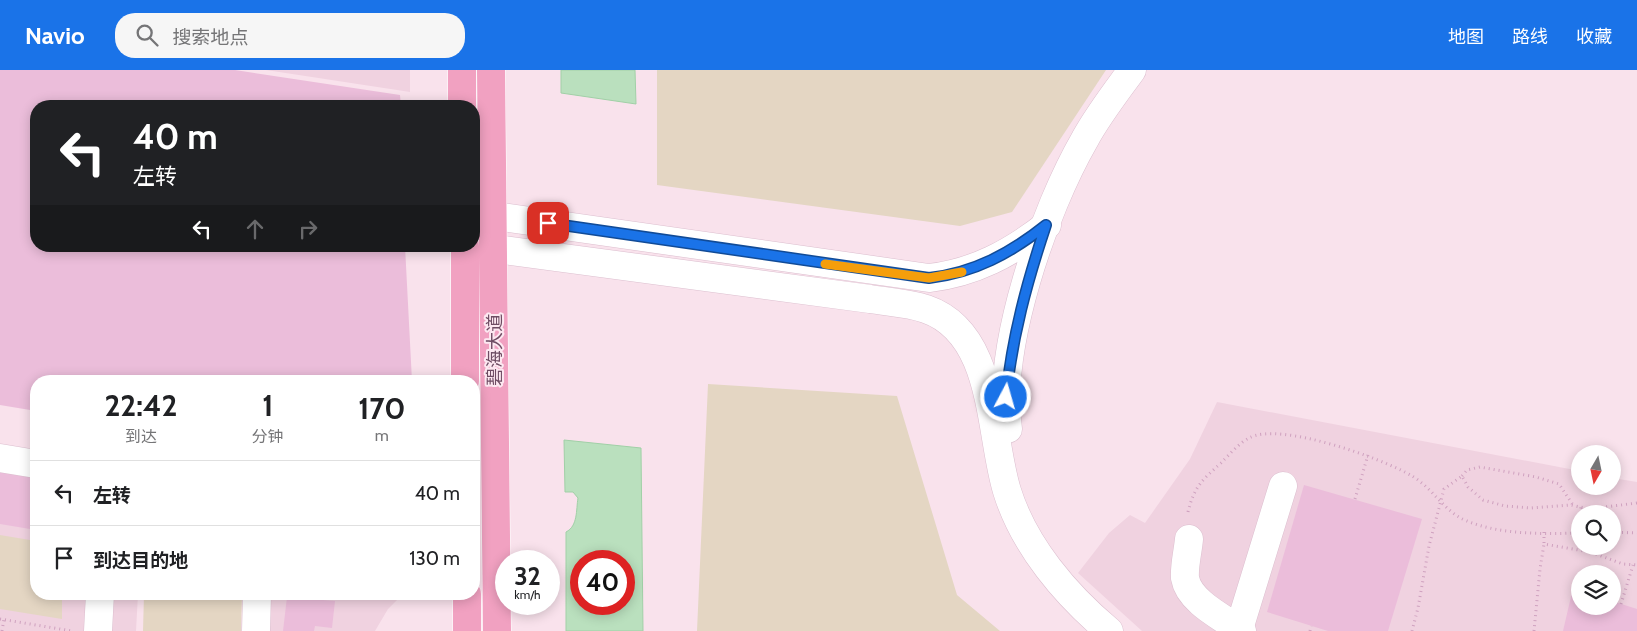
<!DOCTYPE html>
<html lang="zh">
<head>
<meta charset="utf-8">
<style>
	:root { --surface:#fff; --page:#f6f6f6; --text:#202124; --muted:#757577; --line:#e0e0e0; --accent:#1a73e8 }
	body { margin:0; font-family:Cabin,"Noto Sans SC",sans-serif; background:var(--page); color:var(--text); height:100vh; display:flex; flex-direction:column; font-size:19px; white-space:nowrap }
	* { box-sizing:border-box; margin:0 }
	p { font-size:16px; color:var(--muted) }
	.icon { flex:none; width:28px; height:28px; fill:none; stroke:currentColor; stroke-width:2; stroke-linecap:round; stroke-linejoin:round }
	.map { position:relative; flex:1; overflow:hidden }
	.details { position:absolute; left:30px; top:305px; width:450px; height:225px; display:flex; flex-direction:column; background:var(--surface); border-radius:20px; box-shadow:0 2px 12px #0003 }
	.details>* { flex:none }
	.hud { position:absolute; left:30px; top:30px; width:450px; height:152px; border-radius:20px; box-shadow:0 2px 12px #0003; background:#202124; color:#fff; overflow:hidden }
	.needle { width:32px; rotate:189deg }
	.tools { position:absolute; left:1571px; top:375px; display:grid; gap:10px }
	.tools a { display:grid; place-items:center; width:50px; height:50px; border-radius:50%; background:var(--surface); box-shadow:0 2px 12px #0003; font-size:25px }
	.speed { position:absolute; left:495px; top:480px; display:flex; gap:10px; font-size:25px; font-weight:700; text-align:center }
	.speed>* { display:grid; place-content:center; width:65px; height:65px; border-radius:50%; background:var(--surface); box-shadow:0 2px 12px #0003; line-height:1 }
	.speed small { font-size:12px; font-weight:400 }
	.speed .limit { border:8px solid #d22; background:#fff; color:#111 }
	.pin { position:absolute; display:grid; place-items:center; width:42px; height:42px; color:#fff; margin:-21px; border-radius:10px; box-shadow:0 2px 8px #0006 }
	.me { position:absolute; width:55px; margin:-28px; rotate:6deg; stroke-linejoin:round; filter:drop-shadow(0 0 4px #0008) }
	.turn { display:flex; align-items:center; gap:18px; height:105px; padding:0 20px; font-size:22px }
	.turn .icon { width:65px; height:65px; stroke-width:2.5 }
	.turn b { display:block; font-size:35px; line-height:42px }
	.lanes { display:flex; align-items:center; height:48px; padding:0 20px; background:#0003; justify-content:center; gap:25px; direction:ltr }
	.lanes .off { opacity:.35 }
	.eta { display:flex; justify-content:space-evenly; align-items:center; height:85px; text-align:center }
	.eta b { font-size:30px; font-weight:700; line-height:35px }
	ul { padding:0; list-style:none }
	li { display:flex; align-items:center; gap:15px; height:65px; padding:0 20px; border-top:1px solid var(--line) }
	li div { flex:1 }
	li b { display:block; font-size:19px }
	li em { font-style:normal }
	header { display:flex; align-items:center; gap:30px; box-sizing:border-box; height:70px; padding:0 25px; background:var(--accent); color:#fff }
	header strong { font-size:24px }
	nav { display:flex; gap:28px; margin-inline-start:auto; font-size:18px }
	.search { width:350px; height:45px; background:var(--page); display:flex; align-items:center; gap:12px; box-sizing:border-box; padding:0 18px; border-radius:20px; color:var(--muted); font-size:19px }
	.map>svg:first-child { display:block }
	.residential { fill:#f0d2e0; fill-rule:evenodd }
	.green { fill:#e4d6c3 }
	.water { fill:#bae0be; stroke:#a1d0a7; fill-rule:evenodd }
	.building { fill:#ebbdda }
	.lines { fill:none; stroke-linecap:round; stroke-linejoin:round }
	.minor-casing { stroke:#dcbfcf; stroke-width:29 }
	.major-casing { stroke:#fff; stroke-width:29 }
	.path { stroke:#cfa1bf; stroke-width:3; stroke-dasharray:1 4; stroke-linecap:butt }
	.minor { stroke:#fff; stroke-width:28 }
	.major { stroke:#f1a1c1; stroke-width:28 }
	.route-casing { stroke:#114b97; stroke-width:12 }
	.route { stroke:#1a73e8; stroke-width:9 }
	.slow { stroke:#f59e0b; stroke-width:9 }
	.labels { text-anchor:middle; stroke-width:4; stroke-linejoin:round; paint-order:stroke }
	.street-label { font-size:18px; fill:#6e4c63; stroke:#fde8f1 }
</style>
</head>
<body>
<header>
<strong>Navio</strong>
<div class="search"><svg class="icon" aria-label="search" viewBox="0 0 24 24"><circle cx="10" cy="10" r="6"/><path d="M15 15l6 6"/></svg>搜索地点</div>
<nav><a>地图</a><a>路线</a><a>收藏</a></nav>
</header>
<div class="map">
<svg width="1637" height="561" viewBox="0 0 1637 561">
	<rect width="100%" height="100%" fill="#f9e2ec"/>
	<g class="residential">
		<polygon points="266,0 410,0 410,22"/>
		<path d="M1217,332l363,69v15h32l1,-8 24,4v149h-495l-64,-58 31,-40 21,-18 15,8 45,-64zM1580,444h32v32h-32zM1580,504h32v32h-32z"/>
		<polygon points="0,383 36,389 36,524 138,524 136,561 0,561"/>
		<polygon points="244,524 402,524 402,525 388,539 375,561 243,561"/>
	</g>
	<g class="green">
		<polygon points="657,0 1106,0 1012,142 960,156 657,115"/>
		<polygon points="708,314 897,326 957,525 1000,561 697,561"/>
		<polygon points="0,465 36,471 36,524 62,524 62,549 0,539"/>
		<polygon points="144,524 242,524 241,561 143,561"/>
	</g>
	<g class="water">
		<polygon points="561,0 635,0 636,34 561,23"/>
		<path d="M564,370l77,8 2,183h-77v-99c12,-6 10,-22 12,-34l-5,-6h-8zM581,491h43v43h-43z"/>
	</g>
	<g class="building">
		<polygon points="0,0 235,0 400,25 401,36 36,36 36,176 405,176 412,311 36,311 36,341 0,335"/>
		<polygon points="0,394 36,402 36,460 0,454"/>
		<polygon points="1304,415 1422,449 1388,561 1328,561 1267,542"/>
		<polygon points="1573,518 1580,521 1580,536 1612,536 1612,531 1637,539 1637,561 1563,561"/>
		<polygon points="287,527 335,531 332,558 315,556 314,561 283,561"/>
	</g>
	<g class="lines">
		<g class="minor-casing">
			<g id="minor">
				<path d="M474,143l455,65c45,-5 82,-25 118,-53"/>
				<path d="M474,176l396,53c18,3 39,4 56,10 70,24 63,124 81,182 17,55 59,104 102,140"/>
				<path d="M1008,359c-12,-82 36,-219 77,-290 13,-24 31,-47 47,-69"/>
				<polyline points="0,388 36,394"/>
				<path d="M1189,469c-1,12 -5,27 -4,39 4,24 39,40 57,53"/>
				<polyline points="1239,559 1283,416"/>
				<polyline points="98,561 100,524"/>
				<polyline points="256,561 257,524"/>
			</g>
		</g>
		<g class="major-casing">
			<g id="major">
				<polyline points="462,0 462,36"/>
				<polyline points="491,0 497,561"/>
				<polyline points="465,176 465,311"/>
				<polyline points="467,524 467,561"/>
			</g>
		</g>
		<g class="path">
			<polyline points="1462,406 1467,400 1480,397 1536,407 1559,414 1573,435"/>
			<polyline points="1355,429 1368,385"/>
			<path d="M1188,442c6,-25 14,-32 33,-49 8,-8 18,-20 28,-25 30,-17 135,21 163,38 22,13 32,36 55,45 34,14 77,13 113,12"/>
			<polyline points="1544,462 1544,474 1590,482 1623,494 1637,495"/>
			<polyline points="1612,462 1637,463"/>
			<polyline points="1576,463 1581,437"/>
			<polyline points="1621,534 1633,495"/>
			<polyline points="0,549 72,561"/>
			<polyline points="2,561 4,549"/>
			<polyline points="1310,561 1311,556"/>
			<polyline points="1412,561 1418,538 1429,476 1444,419 1462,406 1468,417 1483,430 1505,436 1531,438 1571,435 1589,439 1637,433"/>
			<polyline points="1534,561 1540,499 1544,474"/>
		</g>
		<use href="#minor" class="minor"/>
		<use href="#major" class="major"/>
	</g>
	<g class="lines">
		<g class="route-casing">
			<path id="route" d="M548,153l381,55c45,-5 82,-25 117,-53 -19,57 -34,112 -40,172"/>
		</g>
		<use href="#route" class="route"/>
		<polyline class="slow" points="825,194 929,208 962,202"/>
	</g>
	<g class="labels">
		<g class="street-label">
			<text transform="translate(495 280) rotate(-90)" y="6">碧海大道</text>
		</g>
	</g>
</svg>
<div class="tools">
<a><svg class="needle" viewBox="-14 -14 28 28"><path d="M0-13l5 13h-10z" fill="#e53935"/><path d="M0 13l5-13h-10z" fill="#757577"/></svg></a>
<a><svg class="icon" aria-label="search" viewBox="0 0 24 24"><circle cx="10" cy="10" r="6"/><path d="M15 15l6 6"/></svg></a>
<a><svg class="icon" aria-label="layers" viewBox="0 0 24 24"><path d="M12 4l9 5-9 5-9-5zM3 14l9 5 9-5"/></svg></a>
</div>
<div class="speed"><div>32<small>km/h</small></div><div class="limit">40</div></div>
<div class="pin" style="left:548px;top:153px;background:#d93025"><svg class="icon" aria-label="arrive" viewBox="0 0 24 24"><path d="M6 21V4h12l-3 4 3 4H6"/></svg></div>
<svg class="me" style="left:1006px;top:327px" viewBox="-20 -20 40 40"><circle r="17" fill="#1a73e8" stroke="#fff" stroke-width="3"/><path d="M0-11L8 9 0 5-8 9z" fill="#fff"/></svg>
<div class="hud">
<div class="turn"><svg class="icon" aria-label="left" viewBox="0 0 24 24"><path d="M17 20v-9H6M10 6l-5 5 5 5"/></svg><div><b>40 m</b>左转</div></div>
<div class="lanes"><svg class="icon" aria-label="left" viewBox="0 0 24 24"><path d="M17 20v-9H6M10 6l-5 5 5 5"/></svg><svg class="icon off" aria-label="ahead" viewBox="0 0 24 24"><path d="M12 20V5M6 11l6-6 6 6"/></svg><svg class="icon off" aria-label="right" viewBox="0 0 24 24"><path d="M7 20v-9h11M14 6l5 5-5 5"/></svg></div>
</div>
<section class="details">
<div class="eta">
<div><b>22:42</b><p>到达</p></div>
<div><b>1</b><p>分钟</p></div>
<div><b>170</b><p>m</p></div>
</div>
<ul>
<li><svg class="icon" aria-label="left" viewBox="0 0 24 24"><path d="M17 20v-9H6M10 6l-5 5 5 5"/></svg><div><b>左转</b></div><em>40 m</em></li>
<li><svg class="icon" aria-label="arrive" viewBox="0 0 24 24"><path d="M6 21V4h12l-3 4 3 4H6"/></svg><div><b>到达目的地</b></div><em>130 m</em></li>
</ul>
</section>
</div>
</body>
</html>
